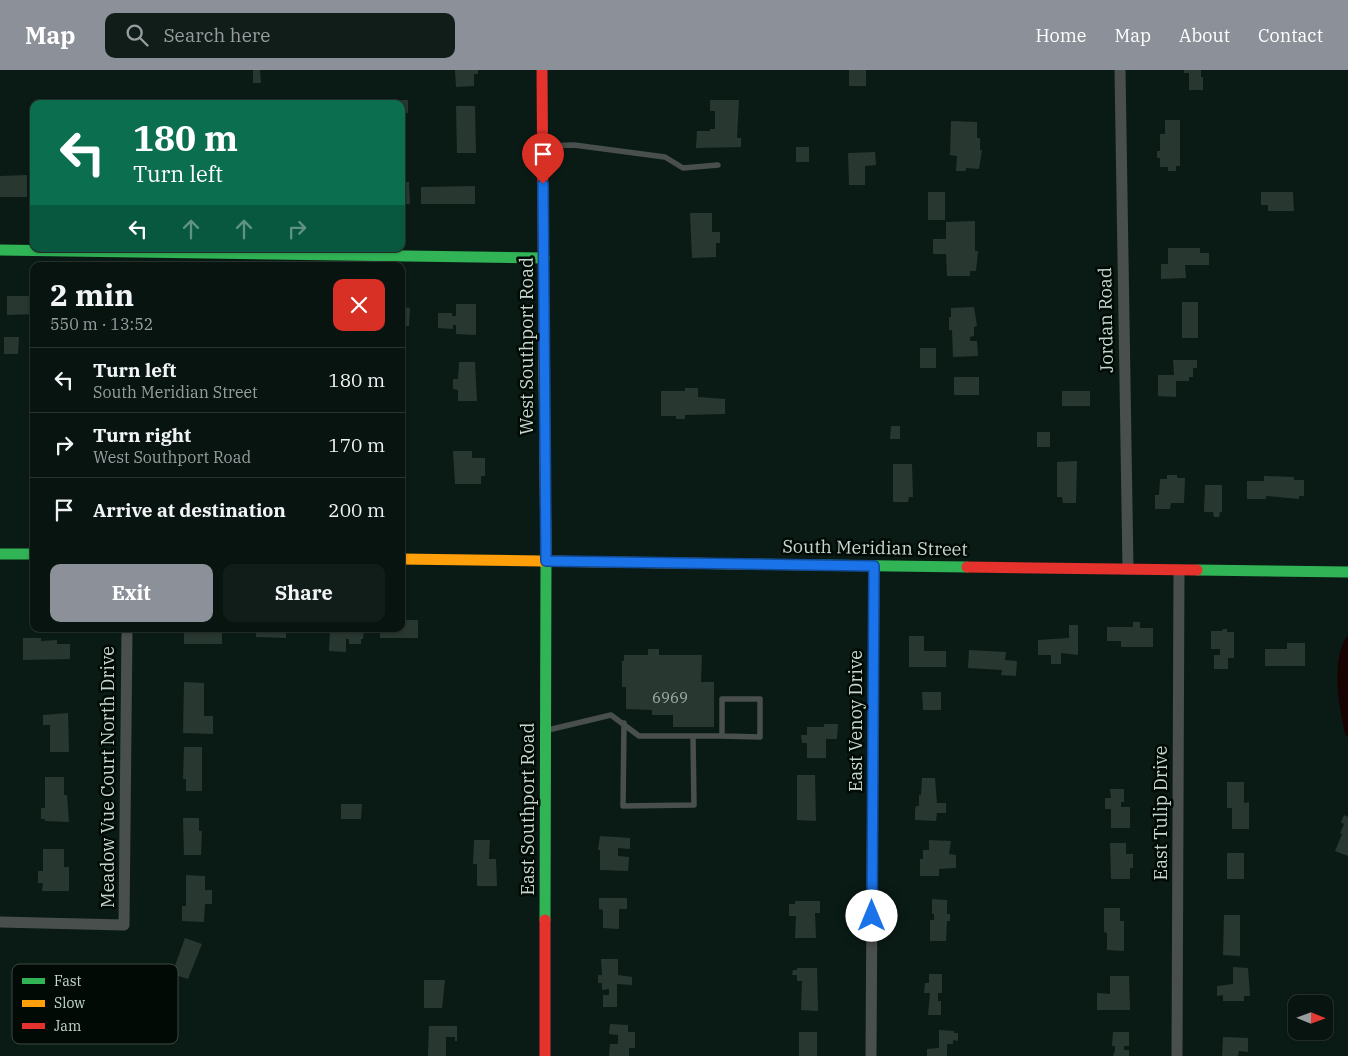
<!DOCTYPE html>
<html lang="en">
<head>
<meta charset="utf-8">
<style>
	:root { --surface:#081410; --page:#111d19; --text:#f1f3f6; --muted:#989e9f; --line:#293330; --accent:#8c9099 }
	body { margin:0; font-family:"IBM Plex Serif",serif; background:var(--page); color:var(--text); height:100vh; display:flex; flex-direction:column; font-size:19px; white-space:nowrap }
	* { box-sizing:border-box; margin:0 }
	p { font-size:16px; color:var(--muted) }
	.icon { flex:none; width:28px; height:28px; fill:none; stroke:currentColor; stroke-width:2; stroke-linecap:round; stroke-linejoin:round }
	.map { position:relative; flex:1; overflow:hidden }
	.drawer { position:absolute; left:30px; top:192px; width:375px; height:370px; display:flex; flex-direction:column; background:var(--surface); border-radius:10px; box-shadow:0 1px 4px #0004,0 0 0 1px var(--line) }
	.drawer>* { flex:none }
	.banner { position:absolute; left:30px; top:30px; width:375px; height:152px; border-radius:10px; box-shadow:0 1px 4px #0004,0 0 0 1px var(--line); background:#0b6e4f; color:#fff; overflow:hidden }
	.needle { width:32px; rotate:91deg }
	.controls { position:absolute; left:1288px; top:925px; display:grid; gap:10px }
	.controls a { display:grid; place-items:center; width:45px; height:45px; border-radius:10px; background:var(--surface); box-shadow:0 1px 4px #0004,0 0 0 1px var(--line); font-size:25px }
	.pin { position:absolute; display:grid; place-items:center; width:42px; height:42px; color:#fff; margin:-51px -21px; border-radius:50% 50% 50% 0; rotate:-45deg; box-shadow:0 0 5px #0007 }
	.pin .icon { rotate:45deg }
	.me { position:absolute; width:55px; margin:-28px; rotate:0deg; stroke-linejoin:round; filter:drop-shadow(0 0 4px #0008) }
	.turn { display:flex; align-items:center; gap:18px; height:105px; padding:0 20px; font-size:22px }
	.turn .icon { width:65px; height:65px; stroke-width:2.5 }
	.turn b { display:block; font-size:35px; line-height:42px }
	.lanes { display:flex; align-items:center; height:48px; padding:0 20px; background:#0003; justify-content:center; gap:25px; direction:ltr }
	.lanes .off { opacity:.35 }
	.round { display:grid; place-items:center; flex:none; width:52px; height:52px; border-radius:10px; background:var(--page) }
	.overview { display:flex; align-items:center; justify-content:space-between; height:85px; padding:0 20px }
	h1 { font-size:30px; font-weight:700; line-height:38px }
	.cta { display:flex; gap:10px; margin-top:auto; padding:10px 20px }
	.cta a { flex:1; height:58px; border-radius:10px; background:var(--accent); color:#fff; font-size:20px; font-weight:700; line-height:58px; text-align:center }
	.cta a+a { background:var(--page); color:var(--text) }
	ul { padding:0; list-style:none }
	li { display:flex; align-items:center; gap:15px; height:65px; padding:0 20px; border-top:1px solid var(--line) }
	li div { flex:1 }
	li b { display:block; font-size:19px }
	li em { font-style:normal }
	header { display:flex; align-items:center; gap:30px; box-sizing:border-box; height:70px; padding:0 25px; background:var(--accent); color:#fff }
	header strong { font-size:24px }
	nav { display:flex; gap:28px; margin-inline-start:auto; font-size:18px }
	.search { width:350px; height:45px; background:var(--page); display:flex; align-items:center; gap:12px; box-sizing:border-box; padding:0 18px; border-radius:10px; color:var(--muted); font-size:19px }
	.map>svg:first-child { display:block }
	.water { fill:#190202 }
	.building { fill:#293731 }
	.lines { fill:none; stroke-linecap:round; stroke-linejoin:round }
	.lane { stroke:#494f4c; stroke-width:5.5 }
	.street { stroke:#494f4c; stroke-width:11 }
	.fast { stroke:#30b455; stroke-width:11 }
	.slow { stroke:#ff9f0a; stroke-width:11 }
	.jam { stroke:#e5322d; stroke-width:11 }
	.route-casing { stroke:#114b97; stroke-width:12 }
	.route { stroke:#1a73e8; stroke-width:9 }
	.labels { text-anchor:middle; stroke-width:5; stroke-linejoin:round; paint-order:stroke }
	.number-label { font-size:15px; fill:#9eafa7 }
	.street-label { font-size:18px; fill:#c5d7ce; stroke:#010a05 }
	.key { fill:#010a05; stroke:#3c4841; stroke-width:1 }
	.key-label { font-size:14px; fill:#c5d7ce }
</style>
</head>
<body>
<header>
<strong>Map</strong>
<div class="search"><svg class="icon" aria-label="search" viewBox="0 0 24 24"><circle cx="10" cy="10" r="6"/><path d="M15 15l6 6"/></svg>Search here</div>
<nav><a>Home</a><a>Map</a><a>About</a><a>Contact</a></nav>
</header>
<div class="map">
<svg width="1348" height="986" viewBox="0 0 1348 986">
	<rect width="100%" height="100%" fill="#0a1b15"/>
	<path class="water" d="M1348,565v102l-2,-1c-7,-24 -16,-80 2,-101z"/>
	<g class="building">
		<polygon points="253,0 260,0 261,13 253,13"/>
		<polygon points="455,0 478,0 478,4 474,4 474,16 456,17"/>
		<rect x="849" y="0" width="17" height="16"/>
		<polygon points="1184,0 1201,0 1201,7 1203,7 1203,20 1189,20 1189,3 1184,3"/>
		<polygon points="399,30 408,30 408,43 401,43"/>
		<polygon points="710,30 739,30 737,68 741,68 741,77 696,78 697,61 710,61 710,59 715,59 715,41 710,41"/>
		<polygon points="456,36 475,36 476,83 457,83"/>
		<polygon points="1165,50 1180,50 1180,96 1176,96 1176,101 1168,101 1168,97 1160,97 1160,88 1157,88 1157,81 1160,81 1160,64 1165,64"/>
		<polygon points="951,51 977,52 977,68 980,68 980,80 982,80 979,99 966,98 966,101 956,101 957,86 950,85"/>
		<rect x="796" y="77" width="13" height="15"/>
		<polygon points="875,82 876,95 865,96 865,115 849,115 848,83"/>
		<polygon points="27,105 27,127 0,127 0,106"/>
		<polygon points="401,112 409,112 410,134 401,134"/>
		<polygon points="475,116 475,134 421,134 421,117"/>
		<rect x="928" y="122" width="17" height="28"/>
		<polygon points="1261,122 1293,122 1294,141 1268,141 1268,135 1261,135"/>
		<polygon points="690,143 712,143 712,162 720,162 720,173 716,173 716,187 692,188"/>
		<polygon points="975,151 975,181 978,181 976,201 970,201 970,206 947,206 946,184 933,184 933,169 946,169 946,152"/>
		<polygon points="1168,178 1200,178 1200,183 1209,183 1209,195 1185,195 1186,208 1161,209 1161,194 1168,194"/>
		<polygon points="7,226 34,226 34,244 7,245"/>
		<rect x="1182" y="232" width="16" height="36"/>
		<polygon points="456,234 476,234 476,265 456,264 456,255 453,255 453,259 438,258 438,243 452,243 452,246 456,246"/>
		<polygon points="401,237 410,238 409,256 401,256"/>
		<polygon points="974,237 977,256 974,257 974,266 970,267 970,271 977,271 978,286 953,287 952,260 949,260 949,247 951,247 951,238"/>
		<polygon points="4,267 19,267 18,284 4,284"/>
		<rect x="920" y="278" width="16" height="20"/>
		<polygon points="1173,290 1197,290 1197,298 1193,298 1193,307 1189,307 1189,311 1176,311 1176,327 1158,326 1158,305 1174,305"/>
		<polygon points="459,292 475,292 477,331 458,331 458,320 453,319 453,309 458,309"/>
		<rect x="954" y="307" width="25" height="18"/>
		<polygon points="685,318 698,318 698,327 725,329 725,344 685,345 685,349 676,349 676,346 661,346 661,321 685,321"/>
		<rect x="1062" y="321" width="28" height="15"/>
		<polygon points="891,356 900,356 900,369 890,369"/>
		<rect x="1037" y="362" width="13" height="15"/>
		<polygon points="453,381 472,381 472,388 485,388 485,406 481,406 481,414 455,414"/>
		<polygon points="1077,391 1076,433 1063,433 1062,427 1057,427 1057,392"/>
		<polygon points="893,394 912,394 913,427 909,427 908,432 893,432"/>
		<polygon points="1167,405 1177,405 1177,408 1185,408 1184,433 1171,433 1170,439 1155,439 1155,425 1159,425 1160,409 1167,409"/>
		<polygon points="1264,406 1294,407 1294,410 1304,410 1304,426 1299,426 1299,429 1266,426 1266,429 1247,429 1247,411 1264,411"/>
		<polygon points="1205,415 1222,415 1222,442 1220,442 1219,447 1214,447 1213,442 1204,442"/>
		<polygon points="401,550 418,550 418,568 380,568 380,559 401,559"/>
		<polygon points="1133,552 1140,552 1140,558 1153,558 1153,577 1121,577 1121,571 1107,571 1107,557 1133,557"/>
		<polygon points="1069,555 1078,555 1078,585 1061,583 1061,594 1051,594 1051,585 1038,585 1038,570 1069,568"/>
		<rect x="184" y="559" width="38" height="15"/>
		<polygon points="256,559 286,559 286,568 256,567"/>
		<polygon points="330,559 364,559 363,569 361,569 361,574 349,574 349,569 346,569 346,582 329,581"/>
		<polygon points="1223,559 1227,559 1227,562 1234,562 1234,588 1228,588 1228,599 1214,599 1214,585 1220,585 1220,579 1211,579 1211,561 1222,561"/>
		<polygon points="909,566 924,566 924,581 946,581 946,597 909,597"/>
		<polygon points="23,568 41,568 41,571 57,570 57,574 70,574 70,589 23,590"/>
		<polygon points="1287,573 1305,573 1305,596 1265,596 1265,579 1287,579"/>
		<polygon points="648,579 659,579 659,585 702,585 701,612 714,612 714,657 673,657 673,645 652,645 652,640 626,639 626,617 622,617 622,591 624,591 624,585 648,585"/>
		<polygon points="969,580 1006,582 1005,590 1017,591 1016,606 1001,605 1002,600 968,598"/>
		<polygon points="184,612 204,613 204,646 213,646 213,664 183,663"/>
		<polygon points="922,622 941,622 941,640 923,640"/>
		<polygon points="68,643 69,682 50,682 50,655 43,655 43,645"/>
		<polygon points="824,654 838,654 837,669 826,669 826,688 807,688 807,673 802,673 801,665 807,665 807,657 824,657"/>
		<polygon points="184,677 202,677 202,721 186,721 186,709 183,709"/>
		<polygon points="797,705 815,705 816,751 797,750"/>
		<polygon points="45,707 64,707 64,725 67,725 69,752 45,751 45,749 41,749 41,738 45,738"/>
		<polygon points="922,708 935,708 937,733 946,733 946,743 937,743 936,751 915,750 915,740 916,736 919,736 919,725 921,725"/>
		<polygon points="1227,712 1244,712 1244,733 1249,732 1249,759 1232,759 1232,738 1227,738"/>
		<polygon points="1110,719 1124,719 1124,732 1121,732 1121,737 1130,737 1130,758 1111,758 1111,739 1105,739 1105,728 1111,728"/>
		<polygon points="341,734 362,734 361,749 341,749"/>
		<polygon points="1344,745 1348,747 1348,786 1335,781 1342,764 1340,763 1344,754 1341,752"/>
		<polygon points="183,748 199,748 199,761 202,761 201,785 184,785"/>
		<polygon points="600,766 630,768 630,779 618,778 618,786 629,787 628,801 600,800 600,780 598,780"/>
		<polygon points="474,770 490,770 489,789 496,789 497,816 477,816 477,794 473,794"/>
		<polygon points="929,770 951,771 949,784 956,785 956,798 939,799 939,806 920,806 920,789 923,789 923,780 929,780"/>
		<polygon points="1110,773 1126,773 1126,784 1133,784 1133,798 1130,798 1130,809 1111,809"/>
		<polygon points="43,779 64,779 64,797 69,797 69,821 42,821 43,813 38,813 38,801 43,801"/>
		<rect x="1227" y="783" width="17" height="26"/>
		<polygon points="186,805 205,806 205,820 212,820 212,834 205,834 204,852 182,851 182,836 186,836"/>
		<polygon points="599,828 627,828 627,839 619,839 619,859 603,858 603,840 599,839"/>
		<polygon points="932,829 947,830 947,844 950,844 950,851 947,851 946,871 930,871 930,850 934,850 934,844 932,844"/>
		<polygon points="795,831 820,831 820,843 815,843 816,868 795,868 796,846 789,846 789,834 795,834"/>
		<polygon points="1104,838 1120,838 1120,851 1124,851 1124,881 1107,880 1107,863 1104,862"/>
		<polygon points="1224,845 1240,845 1240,886 1223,885"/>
		<polygon points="185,868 202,874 188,909 172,904"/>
		<polygon points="601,889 618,889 618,905 632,907 632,915 617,914 617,937 603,937 603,925 609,925 609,919 602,920 602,913 598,913 598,905 602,905"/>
		<polygon points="1233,897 1248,898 1250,926 1244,926 1244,931 1223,931 1223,925 1217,926 1217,916 1233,914"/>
		<polygon points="797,898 817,898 818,941 801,940 802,911 797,911 797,905 792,905 793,900 797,900"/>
		<polygon points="929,904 942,904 942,923 938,923 938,931 941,931 941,945 928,945 930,923 924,923 925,913 929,913"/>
		<polygon points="1110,906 1129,906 1130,940 1097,940 1097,923 1110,924"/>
		<polygon points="424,910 445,910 442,938 424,938"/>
		<polygon points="610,954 628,955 628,962 635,962 635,978 629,978 629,986 609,986 610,974 618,974 618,965 609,964"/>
		<polygon points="429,956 457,956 457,971 455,971 455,967 446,967 446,986 428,986"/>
		<polygon points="939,960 954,961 954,963 958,963 958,971 953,970 953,974 947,974 947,986 927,986 927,979 939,978"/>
		<rect x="799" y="962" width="18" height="24"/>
		<polygon points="1113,962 1129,962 1129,976 1124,976 1124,980 1129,980 1129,986 1113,986 1115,980 1115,976 1112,976"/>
		<polygon points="1223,967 1248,968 1248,982 1239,981 1238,986 1222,986"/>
	</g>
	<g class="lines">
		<g class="lane">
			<polyline points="545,76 574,75 665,87 683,98 718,95"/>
			<polyline points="624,653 623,736 694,735 693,667"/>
			<polyline points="548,660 611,645 639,666 722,666 722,629 760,629 760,667 722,666"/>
		</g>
		<g class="street">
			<polyline points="1120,0 1128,499"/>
			<polyline points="0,852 124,855 127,559"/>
			<polyline points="871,986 874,496"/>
			<polyline points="1177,986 1179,500"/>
		</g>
		<g class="fast">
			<polyline points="0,180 544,188"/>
			<polyline points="0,484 34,484"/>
			<polyline points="741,494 967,497"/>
			<polyline points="1197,500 1348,502"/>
			<polyline points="545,850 546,490"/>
		</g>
		<g class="slow">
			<polyline points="544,292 546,490"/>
			<polyline points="401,489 741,494"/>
		</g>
		<g class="jam">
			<polyline points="542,0 544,292"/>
			<polyline points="967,497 1197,500"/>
			<polyline points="545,986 545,850"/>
		</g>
	</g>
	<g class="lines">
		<g class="route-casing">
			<polyline id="route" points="543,114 546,491 874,496 872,846"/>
		</g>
		<use href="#route" class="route"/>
	</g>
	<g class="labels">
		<g class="number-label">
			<text x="670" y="633">6969</text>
		</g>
		<g class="street-label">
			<text transform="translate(1106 250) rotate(-91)" y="6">Jordan Road</text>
			<text transform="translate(527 276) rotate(-90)" y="6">West Southport Road</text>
			<text transform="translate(875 478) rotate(1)" y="6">South Meridian Street</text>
			<text transform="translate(856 651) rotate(-90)" y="6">East Venoy Drive</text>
			<text transform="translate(108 707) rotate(-90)" y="6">Meadow Vue Court North Drive</text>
			<text transform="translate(528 739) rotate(-90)" y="6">East Southport Road</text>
			<text transform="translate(1161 743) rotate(-90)" y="6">East Tulip Drive</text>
		</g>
	</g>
	<rect x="12" y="894" width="166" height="80" rx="8" class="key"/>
	<rect x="22" y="908" width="23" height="6" fill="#30b455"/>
	<rect x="22" y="930" width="23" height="7" fill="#ff9f0a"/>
	<rect x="22" y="953" width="23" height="6" fill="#e5322d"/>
	<g class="key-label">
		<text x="54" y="916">Fast</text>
		<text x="54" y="938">Slow</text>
		<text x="54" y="961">Jam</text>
	</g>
</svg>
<div class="controls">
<a><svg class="needle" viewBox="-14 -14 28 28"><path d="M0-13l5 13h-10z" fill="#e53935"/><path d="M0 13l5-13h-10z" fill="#989e9f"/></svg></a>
</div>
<div class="pin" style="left:543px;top:114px;background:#d93025"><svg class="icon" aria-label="arrive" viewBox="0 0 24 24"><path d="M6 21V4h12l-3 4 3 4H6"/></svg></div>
<svg class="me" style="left:872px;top:846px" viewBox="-20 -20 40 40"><circle r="19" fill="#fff"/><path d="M0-13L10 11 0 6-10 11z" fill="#1a73e8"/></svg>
<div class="banner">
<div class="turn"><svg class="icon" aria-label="left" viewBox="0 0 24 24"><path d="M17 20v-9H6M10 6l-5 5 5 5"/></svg><div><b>180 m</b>Turn left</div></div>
<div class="lanes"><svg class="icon" aria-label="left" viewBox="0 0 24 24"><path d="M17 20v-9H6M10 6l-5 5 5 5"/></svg><svg class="icon off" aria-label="ahead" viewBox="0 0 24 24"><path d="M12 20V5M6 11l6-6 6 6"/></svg><svg class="icon off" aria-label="ahead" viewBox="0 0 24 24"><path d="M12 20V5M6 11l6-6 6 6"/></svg><svg class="icon off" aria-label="right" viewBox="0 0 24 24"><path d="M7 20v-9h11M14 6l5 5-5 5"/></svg></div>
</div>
<section class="drawer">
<div class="overview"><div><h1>2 min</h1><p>550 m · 13:52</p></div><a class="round" style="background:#d93025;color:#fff"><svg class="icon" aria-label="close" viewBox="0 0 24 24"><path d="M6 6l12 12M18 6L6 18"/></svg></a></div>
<ul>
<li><svg class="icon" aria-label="left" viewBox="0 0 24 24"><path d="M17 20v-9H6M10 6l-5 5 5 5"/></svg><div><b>Turn left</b><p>South Meridian Street</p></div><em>180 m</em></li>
<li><svg class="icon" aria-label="right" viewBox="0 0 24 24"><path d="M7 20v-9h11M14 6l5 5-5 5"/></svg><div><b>Turn right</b><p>West Southport Road</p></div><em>170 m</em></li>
<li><svg class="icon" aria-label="arrive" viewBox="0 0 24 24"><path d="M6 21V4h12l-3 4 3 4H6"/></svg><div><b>Arrive at destination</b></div><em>200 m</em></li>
</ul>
<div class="cta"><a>Exit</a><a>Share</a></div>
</section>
</div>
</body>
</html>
